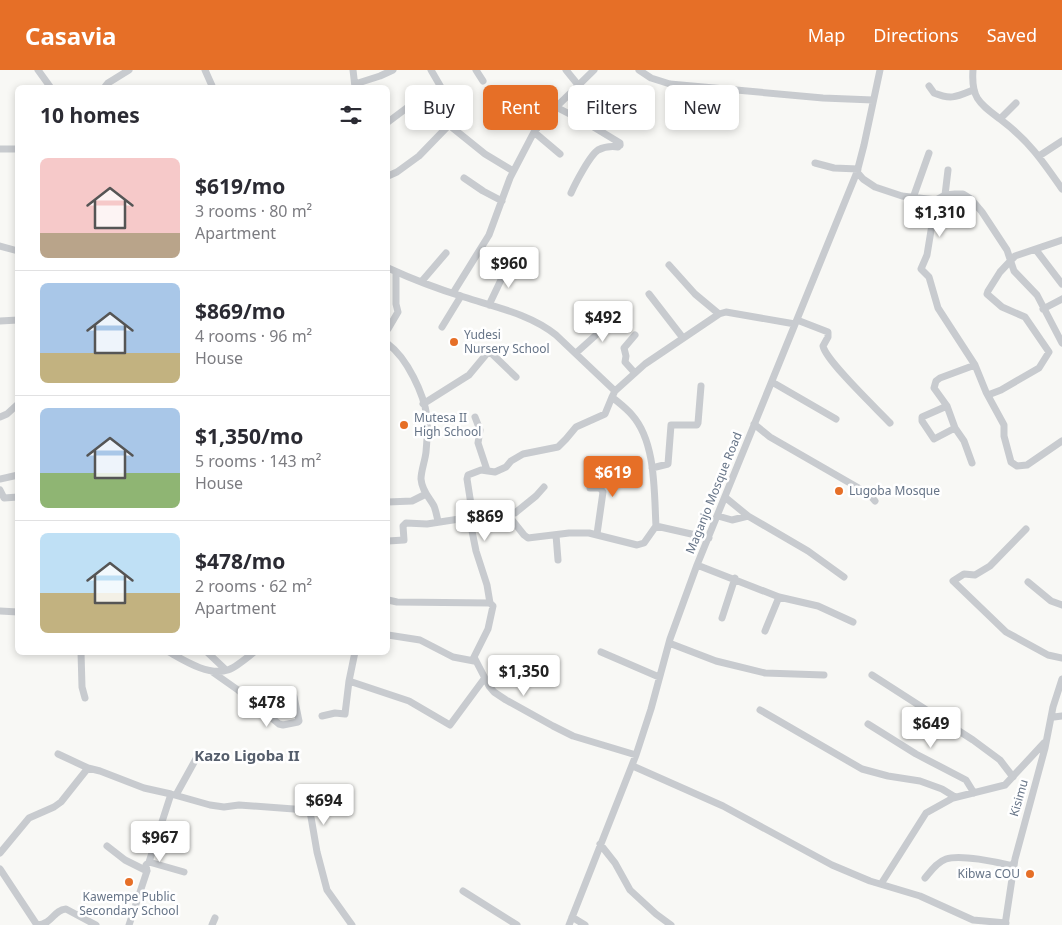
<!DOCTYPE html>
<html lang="en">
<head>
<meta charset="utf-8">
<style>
	:root { --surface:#fff; --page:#f2f2f3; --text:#2b2b33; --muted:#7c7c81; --line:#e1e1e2; --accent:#e66f27 }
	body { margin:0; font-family:"Noto Sans",sans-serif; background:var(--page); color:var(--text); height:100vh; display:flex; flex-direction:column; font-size:19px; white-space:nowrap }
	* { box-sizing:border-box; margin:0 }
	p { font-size:16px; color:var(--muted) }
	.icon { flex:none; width:28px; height:28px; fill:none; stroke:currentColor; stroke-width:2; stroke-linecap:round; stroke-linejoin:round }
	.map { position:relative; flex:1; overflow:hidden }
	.details { position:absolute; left:15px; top:15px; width:375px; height:570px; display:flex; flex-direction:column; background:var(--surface); border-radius:8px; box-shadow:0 2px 8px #0003 }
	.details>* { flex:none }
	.hud { position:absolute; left:405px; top:15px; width:475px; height:45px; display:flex; gap:10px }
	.price { position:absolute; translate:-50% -42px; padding:0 11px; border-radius:5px; background:#fff; color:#222; font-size:16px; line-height:32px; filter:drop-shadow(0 1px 2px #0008) }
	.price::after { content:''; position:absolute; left:50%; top:30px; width:15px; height:11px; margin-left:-8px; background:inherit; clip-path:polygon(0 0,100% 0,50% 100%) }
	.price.current { background:var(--accent); color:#fff }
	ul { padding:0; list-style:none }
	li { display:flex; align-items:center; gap:15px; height:125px; padding:0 25px }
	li+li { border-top:1px solid var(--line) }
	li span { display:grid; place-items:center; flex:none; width:140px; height:100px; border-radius:8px; color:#555 }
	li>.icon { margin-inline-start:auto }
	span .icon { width:60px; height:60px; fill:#fffc; stroke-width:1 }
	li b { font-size:21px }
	h2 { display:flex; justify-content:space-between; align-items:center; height:60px; padding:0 25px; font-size:21px }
	.tag { padding:0 18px; border-radius:8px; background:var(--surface); box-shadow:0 2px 8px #0003; font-size:18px; line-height:45px }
	.tag.current { background:var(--accent); color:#fff }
	header { display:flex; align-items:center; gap:30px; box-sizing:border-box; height:70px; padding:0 25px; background:var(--accent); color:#fff }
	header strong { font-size:24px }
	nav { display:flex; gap:28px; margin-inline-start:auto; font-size:18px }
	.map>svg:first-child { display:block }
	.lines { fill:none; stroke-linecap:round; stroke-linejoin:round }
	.minor { stroke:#c8cbcf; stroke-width:7 }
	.poi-dot { fill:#e66f27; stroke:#fff; stroke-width:2 }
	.labels { text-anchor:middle; stroke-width:5; stroke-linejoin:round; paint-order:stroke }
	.poi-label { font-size:12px; fill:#667487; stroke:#fff; text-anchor:start }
	.street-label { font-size:12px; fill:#667487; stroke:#fff }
	.quarter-label { font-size:15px; font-weight:bold; fill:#555e6c; stroke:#fff }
</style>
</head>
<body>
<header>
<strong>Casavia</strong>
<nav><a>Map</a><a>Directions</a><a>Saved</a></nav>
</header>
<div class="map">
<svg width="1062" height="855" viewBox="0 0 1062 855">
	<rect width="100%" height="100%" fill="#f8f8f5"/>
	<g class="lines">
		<!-- minor -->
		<path class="minor" d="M38,0L51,18
			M205,0L213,18
			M353,0L355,17
			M431,0L449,31
			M476,0L483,11
			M566,0L579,16
			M639,0L651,8L670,14L823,28L873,30
			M973,0C971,28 979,33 1000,49L1016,33
			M355,14L380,6L393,0
			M929,16L934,23C951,30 956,27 973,20
			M104,18L108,13L129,0
			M556,37L587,53L620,73V75
			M1000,49C1028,70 1042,90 1062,119
			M388,52L408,37
			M534,62L560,84
			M0,79H18
			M1039,86L1062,71
			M815,93L834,98L858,99
			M857,102L863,109L875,117L902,126L936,130L945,125L955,124H963L971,129L982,142L1007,180L1014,201L1037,225L1062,273
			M388,106L397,102L419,86L449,55L485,84L513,101
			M464,108L483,121L502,131
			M571,123C575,114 590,85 598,80C604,77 611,76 618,77L620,75
			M945,125L948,100
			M913,128L929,83
			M936,130L927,185L921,199L929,207L938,238L975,295L986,322L1004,355V366L1011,392L1017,396L1027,395L1062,371
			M0,176L18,181
			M1036,180L1062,214
			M669,195L695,224L719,244
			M388,198C412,209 438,219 464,227C495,237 530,244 556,265L615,321L645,294L719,244L726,242L795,254
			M422,211L446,183
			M453,223L489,165L510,108L534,62L550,43L594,0
			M649,224L683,268
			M489,235L509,193
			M1043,239L1062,229
			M797,250L828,262V267L823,276C826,291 876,338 890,353
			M0,251L18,250
			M442,257L461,226
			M388,259L398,242L396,234V202
			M388,274C407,288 424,324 427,347C428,359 427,371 426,382C425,391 421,401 421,409C422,421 429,427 434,436C436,441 437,447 438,451
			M576,283L616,247
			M634,302L625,292L626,286L624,278L635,265
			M772,312L836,349
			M614,323L612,327C619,333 626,338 632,345C656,372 654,421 656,456
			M988,325L1001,320L1039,298L1049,282L1025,247L1002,237L987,224L988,221L1000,202L1015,186L1062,170
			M612,327L605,344L576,357L566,369L558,377L523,384L511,391L506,397L495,402L481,400L468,405L467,409L473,447L472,461L476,481L487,515L490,533L493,536L488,559L474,587L489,616L494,622L506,630L553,656L573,666L636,685
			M423,334L469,305L489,281L516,307
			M947,336L922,347V351L934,369L955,358
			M0,347L7,344L18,334
			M475,347L480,360L478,373L487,400
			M754,354L770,367L869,424L875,431
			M972,393L964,371L955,358L947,336L934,318L936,311L940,308L975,295
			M652,398L668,394L671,355H697L698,353L701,316
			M0,409L18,405
			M590,418H600L603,422L597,464
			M0,420L4,428L18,427
			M726,428L748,446L808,481L844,507
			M388,432L412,431L426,424
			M508,445L515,443L536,426L544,417
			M718,446L732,450L748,446
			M1026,459L990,496L975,505L964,504L953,511L1006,562L1048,585L1062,588
			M556,465L558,490
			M388,471L404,470L403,456L406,453L427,454L498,443L508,445L524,465L528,468L569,463H589L637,475L644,473L656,456L709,468
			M697,495L779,527L818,536L853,552
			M1028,512L1051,531L1062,535
			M388,530L397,532L490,533
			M0,541L18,542
			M722,548L735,508
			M765,561L779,527
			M388,565L420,570L453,587L474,591
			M669,573L716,591L765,603L824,605
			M81,582L82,617L85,628
			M169,582C185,591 208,606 228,600C234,598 248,587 254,582
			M207,582L226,600
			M601,582L659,607
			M211,601L238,620L279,654L283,655L298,652L299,651L294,627
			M872,605L973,670L1000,690L1013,707
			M349,611L409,631L450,655L484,609
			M760,640L862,699L888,706L920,711L942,719L955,727
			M1052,645L1054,647L1062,646
			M322,646L335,643L345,644L349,611L355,582
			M868,654L916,684L966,710L974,723
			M58,684L88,698
			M635,697L723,736L832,795L870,811L920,826L973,850L1006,853
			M176,725L197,687
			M600,774L615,793L630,820L656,844L671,855
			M107,776L125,790L147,801
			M0,783L29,748L54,737L61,732L88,698L100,701L144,718L171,724L210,735L224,737L239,735L307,740L310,743L311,747L317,782L327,820L352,855
			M149,792L184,802
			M0,799L37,855
			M925,808C931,801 937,792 946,789C960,784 997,792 1013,796L1014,792
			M881,814L926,743L953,728L1005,715L1044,673
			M463,821L517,855
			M572,847L585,855
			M37,855C53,854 53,840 66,839L96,855
			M129,855L147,801L146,795L149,792L171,724
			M212,855L215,848
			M569,855L636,685L651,639L670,569L697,495L857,102L864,75L880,0
			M1005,855L1015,789L1045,678L1053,637L1062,609"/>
	</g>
	<!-- markers -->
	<g class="poi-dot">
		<circle cx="454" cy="272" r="5"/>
		<circle cx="404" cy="355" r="5"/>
		<circle cx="839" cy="421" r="5"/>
		<circle cx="1030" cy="804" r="5"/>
		<circle cx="129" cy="812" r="5"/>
	</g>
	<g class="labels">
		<!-- poi labels -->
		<g class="poi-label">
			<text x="464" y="269">Yudesi<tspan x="464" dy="14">Nursery School</tspan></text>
			<text x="414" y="352">Mutesa II<tspan x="414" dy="14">High School</tspan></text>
			<text x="849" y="425">Lugoba Mosque</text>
			<text x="1020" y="808" text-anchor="end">Kibwa COU</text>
			<text x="129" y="831" text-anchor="middle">Kawempe Public<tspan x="129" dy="14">Secondary School</tspan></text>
		</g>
		<!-- street labels -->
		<g class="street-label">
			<text transform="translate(714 423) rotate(-68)" y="4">Maganjo Mosque Road</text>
			<text transform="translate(1019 728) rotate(-74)" y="4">Kisimu</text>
		</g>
		<!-- quarter labels -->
		<g class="quarter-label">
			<text x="247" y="691">Kazo Ligoba II</text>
		</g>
	</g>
</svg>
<b class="price" style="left:940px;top:168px">$1,310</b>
<b class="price" style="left:509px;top:219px">$960</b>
<b class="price" style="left:603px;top:273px">$492</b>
<b class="price current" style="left:613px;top:428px">$619</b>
<b class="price" style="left:485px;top:472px">$869</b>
<b class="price" style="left:524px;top:627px">$1,350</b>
<b class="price" style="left:267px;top:658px">$478</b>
<b class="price" style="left:931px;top:679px">$649</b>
<b class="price" style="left:324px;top:756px">$694</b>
<b class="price" style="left:160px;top:793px">$967</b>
<div class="hud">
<a class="tag">Buy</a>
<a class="tag current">Rent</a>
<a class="tag">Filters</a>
<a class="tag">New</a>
</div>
<section class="details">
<h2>10 homes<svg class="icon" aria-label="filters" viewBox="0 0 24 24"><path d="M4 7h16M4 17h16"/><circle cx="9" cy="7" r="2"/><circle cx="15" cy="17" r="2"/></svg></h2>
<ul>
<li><span style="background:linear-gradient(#f6c9c9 75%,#b9a48a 0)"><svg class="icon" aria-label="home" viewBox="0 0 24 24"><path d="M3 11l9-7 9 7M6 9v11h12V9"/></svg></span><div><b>$619/mo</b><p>3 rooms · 80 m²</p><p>Apartment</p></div></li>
<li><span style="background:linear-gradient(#a9c7e8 70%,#c2b280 0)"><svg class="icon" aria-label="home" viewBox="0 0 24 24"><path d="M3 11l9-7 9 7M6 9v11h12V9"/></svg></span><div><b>$869/mo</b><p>4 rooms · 96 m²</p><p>House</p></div></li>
<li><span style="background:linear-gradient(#a9c7e8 65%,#8fb573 0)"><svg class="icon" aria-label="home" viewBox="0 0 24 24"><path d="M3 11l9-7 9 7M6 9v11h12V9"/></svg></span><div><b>$1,350/mo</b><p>5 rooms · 143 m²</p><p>House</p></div></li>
<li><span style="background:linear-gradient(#bfe0f5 60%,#c2b280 0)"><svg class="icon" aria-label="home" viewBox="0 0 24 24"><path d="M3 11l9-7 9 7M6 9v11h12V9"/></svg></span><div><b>$478/mo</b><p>2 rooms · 62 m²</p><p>Apartment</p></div></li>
</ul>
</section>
</div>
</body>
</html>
